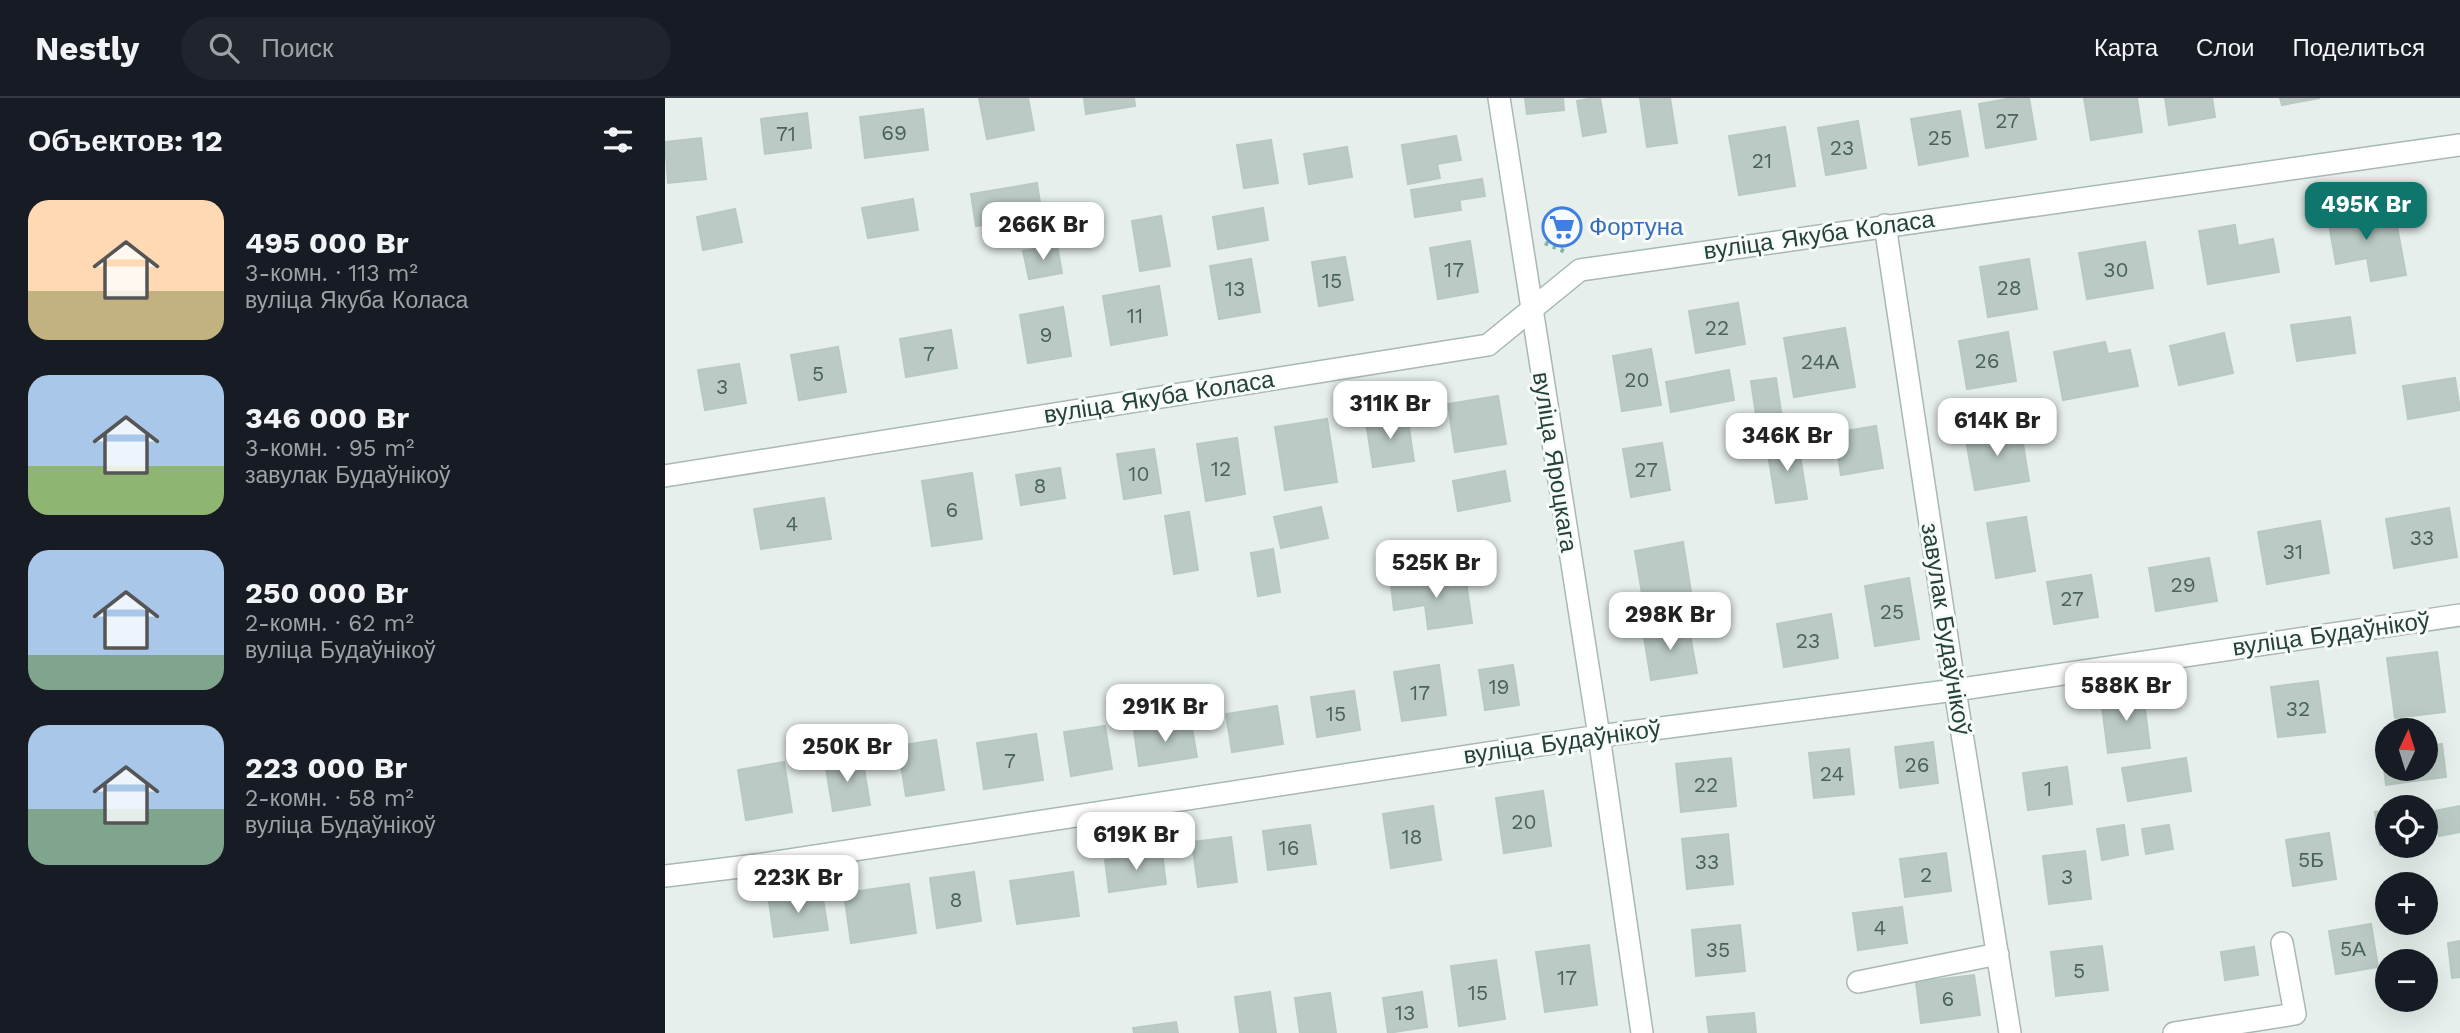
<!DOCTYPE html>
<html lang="ru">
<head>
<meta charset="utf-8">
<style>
	:root { --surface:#171b24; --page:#20242c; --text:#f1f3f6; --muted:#9ea1a6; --line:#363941; --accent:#0f766e }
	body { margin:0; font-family:"Work Sans",sans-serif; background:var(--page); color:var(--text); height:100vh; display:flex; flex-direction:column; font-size:26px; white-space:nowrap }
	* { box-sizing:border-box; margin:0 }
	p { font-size:23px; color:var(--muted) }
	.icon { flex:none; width:38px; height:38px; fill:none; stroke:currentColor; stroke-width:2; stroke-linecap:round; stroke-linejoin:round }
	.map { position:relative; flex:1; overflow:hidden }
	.drawer { display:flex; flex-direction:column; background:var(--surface); width:665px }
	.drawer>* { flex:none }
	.needle { width:46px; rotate:4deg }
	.fabs { position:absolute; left:1710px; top:620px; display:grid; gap:14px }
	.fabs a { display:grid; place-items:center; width:63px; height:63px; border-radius:50%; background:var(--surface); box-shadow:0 7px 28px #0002; font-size:35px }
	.price { position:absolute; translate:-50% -60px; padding:0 16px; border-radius:14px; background:#fff; color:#222; font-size:23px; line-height:46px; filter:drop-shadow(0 2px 4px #0008) }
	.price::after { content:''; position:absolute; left:50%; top:42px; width:21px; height:16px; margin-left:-10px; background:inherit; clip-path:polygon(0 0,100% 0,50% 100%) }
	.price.active { background:var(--accent); color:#fff }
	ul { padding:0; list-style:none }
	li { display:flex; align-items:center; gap:21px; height:175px; padding:0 28px }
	li span { display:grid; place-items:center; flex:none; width:196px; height:140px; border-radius:21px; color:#555 }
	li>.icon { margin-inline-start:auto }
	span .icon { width:84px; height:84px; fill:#fffc; stroke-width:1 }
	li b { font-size:30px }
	h2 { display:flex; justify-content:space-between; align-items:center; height:84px; padding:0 28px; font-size:30px }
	header { display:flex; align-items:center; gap:42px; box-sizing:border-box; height:98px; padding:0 35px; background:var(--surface); border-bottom:2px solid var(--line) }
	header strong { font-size:33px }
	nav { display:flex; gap:38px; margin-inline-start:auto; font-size:24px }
	.search { width:490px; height:63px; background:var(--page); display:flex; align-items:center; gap:18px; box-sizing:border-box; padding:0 24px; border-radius:38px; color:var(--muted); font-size:26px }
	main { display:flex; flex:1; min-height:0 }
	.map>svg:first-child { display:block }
	.building { fill:#bbcac4; stroke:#b8c9c2; stroke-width:2 }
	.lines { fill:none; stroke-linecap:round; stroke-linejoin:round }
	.minor-casing { stroke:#a8b8b2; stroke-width:24 }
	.path { stroke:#86b3a5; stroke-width:4.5; stroke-dasharray:3.5 5; stroke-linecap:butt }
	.minor { stroke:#fff; stroke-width:21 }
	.labels { text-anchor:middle; stroke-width:6; stroke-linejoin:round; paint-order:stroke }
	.number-label { font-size:21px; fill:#4a645c }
	.shop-label { font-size:24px; fill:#366cbe; stroke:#f7fbf9; text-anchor:start }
	.street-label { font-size:24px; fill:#24423a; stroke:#f7fbf9 }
</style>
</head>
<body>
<header>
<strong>Nestly</strong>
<div class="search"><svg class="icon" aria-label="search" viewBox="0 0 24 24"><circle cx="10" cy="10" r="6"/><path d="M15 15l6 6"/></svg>Поиск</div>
<nav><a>Карта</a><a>Слои</a><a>Поделиться</a></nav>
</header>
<main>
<section class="drawer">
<h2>Объектов: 12<svg class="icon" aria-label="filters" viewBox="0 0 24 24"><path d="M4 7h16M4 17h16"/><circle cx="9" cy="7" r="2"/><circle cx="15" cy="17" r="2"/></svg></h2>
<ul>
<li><span style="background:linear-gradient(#ffd9b3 65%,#c2b280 0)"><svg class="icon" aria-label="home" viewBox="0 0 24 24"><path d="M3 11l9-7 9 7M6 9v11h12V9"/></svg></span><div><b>495 000 Br</b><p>3-комн. · 113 m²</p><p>вуліца Якуба Коласа</p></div></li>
<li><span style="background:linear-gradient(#a9c7e8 65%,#8fb573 0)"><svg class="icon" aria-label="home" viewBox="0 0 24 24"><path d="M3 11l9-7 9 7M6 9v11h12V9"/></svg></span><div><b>346 000 Br</b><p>3-комн. · 95 m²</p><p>завулак Будаўнікоў</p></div></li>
<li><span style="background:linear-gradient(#a9c7e8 75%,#7fa58c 0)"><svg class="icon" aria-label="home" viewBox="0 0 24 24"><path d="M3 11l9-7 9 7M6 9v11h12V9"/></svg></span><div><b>250 000 Br</b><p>2-комн. · 62 m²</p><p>вуліца Будаўнікоў</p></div></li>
<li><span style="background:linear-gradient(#a9c7e8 60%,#7fa58c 0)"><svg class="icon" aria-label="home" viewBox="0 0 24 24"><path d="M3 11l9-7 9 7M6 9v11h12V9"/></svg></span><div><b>223 000 Br</b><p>2-комн. · 58 m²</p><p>вуліца Будаўнікоў</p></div></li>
</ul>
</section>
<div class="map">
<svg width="1795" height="935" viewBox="0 0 1795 935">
	<rect width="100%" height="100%" fill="#e6efeb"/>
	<!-- building -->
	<path class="building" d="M314,0H363L369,32L322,41Z
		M419,0H469L470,8L421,16Z
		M860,0H898L899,12L862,16Z
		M928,0H935L941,34L918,38L912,3Z
		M975,0H1005L1012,45L982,49Z
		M1347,0H1364L1371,41L1321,50L1314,6Z
		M1419,0H1472L1477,34L1426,42Z
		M1500,0H1547L1550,19L1504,27Z
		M1615,0H1655L1617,7Z
		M258,11L263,52L200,60L195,19Z
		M1295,13L1303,58L1254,67L1246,21Z
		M142,15L146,50L100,56L96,21Z
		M1193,23L1201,70L1161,77L1153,30Z
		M1120,29L1130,88L1074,97L1064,38Z
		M791,38L796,62L772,66L775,80L743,86L737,47Z
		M36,40L41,81L3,85L0,44Z
		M606,42L613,85L579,90L572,47Z
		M682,49L687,79L644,86L639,56Z
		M817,81L820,98L794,102L792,85Z
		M372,85L377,118L311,128L306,96Z
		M792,85L796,112L750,119L746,92Z
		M248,101L253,132L203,140L197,110Z
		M1693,103L1697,129L1731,123L1741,177L1706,183L1702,160L1671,166L1661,109Z
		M598,110L603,142L553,151L548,119Z
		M70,111L77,144L38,152L32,119Z
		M909,116L911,139L886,142L884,118Z
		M496,118L505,168L475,173L467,123Z
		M1570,127L1573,148L1608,141L1614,174L1543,186L1534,133Z
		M805,143L813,194L773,201L765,150Z
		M1480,144L1488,190L1422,201L1414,155Z
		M392,147L397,175L364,181L358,153Z
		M680,159L688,202L654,208L647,164Z
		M586,161L595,214L554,221L545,168Z
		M1364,161L1372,211L1323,219L1315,169Z
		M494,188L502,237L446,247L438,198Z
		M1073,205L1080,246L1031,255L1024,213Z
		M398,209L406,258L363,265L355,217Z
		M1685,219L1690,255L1632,263L1626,227Z
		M1180,230L1190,289L1129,299L1119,240Z
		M286,232L292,270L241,279L235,241Z
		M1343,234L1351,283L1302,291L1294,243Z
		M1559,235L1568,275L1514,287L1505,248Z
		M1440,244L1443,256L1465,252L1473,288L1398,302L1389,254Z
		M173,249L181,294L134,302L126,257Z
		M986,251L996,307L957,313L948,258Z
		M74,266L81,305L40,312L33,272Z
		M1064,272L1069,302L1006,314L1001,284Z
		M1111,280L1116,314L1091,317L1086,283Z
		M1790,280L1795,312L1743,321L1738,288Z
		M833,298L841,346L790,354L783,306Z
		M742,317L749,363L708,369L701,324Z
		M662,321L672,384L620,392L610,329Z
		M1355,327L1364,383L1310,392L1300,337Z
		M1211,328L1218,370L1176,377L1169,335Z
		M572,340L580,396L541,403L532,346Z
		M997,345L1005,392L966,399L958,351Z
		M1133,345L1142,401L1111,405L1102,350Z
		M489,351L496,395L459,401L452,356Z
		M395,370L400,400L356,407L351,377Z
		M840,373L845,403L793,413L788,383Z
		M307,375L317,441L267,448L257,383Z
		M159,400L166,441L96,451L89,411Z
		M656,409L663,440L616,450L609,419Z
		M1784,410L1792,459L1729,470L1721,421Z
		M524,414L533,472L509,476L500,418Z
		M1361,419L1370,473L1331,480L1322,425Z
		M1655,423L1664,475L1602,486L1593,434Z
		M1018,444L1027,500L979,508L970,453Z
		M608,451L615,494L593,498L586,455Z
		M1544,460L1552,503L1491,513L1484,470Z
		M800,476L807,525L763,531L760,507L729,512L726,487Z
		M1426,477L1433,519L1389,526L1382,484Z
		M1244,480L1254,541L1210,548L1200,488Z
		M1166,516L1173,560L1119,569L1112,526Z
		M1023,526L1032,575L986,582L978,533Z
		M1772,554L1780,614L1730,620L1722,560Z
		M774,567L781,617L737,623L729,574Z
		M848,567L854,607L820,612L814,572Z
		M1653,583L1660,634L1613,639L1606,589Z
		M689,593L695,632L652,639L646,599Z
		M1478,596L1485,650L1443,655L1436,601Z
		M612,608L618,646L567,654L561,616Z
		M526,624L532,659L474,668L469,633Z
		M440,628L447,671L406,678L399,634Z
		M371,636L378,682L319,691L312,645Z
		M271,642L279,692L241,698L233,648Z
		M1268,644L1273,685L1235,690L1230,649Z
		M1777,646L1781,679L1721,687L1717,655L1722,654V670H1760V649Z
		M1184,651L1189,696L1149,700L1144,655Z
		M197,658L205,707L168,713L160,664Z
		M1066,660L1071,708L1016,714L1011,666Z
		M1521,660L1526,693L1463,703L1457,670Z
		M119,664L127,714L81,722L73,672Z
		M1402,669L1407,706L1363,712L1358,675Z
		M878,693L886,748L839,755L831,700Z
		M768,708L776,762L726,770L718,716Z
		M1795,708V734L1774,738L1769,713Z
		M1722,713V746L1715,747L1710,714Z
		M645,727L651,766L603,772L598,733Z
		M1459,727L1463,757L1437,762L1432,731Z
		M1504,727L1508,751L1481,756L1477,731Z
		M1664,735L1671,781L1628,788L1621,742Z
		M1063,736L1068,786L1022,791L1017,741Z
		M566,739L572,784L533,789L527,744Z
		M1420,753L1426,801L1384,806L1378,758Z
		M497,754L501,786L444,794L440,762Z
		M1281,755L1286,793L1240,799L1235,761Z
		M309,774L316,823L272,830L265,780Z
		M408,774L414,818L352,826L345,783Z
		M244,786L251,835L186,845L179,795Z
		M157,795L163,832L109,839L104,803Z
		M1237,809L1242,845L1193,852L1188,815Z
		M1706,826L1713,869L1671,876L1664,833Z
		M1075,827L1080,873L1031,878L1027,832Z
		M1795,843V879L1787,880L1783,845Z
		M924,847L932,907L880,914L871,854Z
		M1437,848L1443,892L1391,898L1386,854Z
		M1589,849L1593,877L1560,882L1556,854Z
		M831,862L840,921L794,928L786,868Z
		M1309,877L1315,917L1256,925L1251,884Z
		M605,894L611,935H575L570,899Z
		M757,894L762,929L723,935L718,900Z
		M665,895L671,935H635L630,900Z
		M1089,915L1091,935H1044L1042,919Z
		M511,924L513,935H469L468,930Z"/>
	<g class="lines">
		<!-- minor casing -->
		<g class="minor-casing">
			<path id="minor" d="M834,0L934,638L977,935
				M1220,127L1290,592L1345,935
				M0,378L823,247L915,172L1795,47
				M0,778L91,767L934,638L1290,592L1795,517
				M1193,884L1333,856
				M1509,935L1630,916L1617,845"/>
		</g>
		<!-- path -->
		<path class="path" d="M880,145L901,154"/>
		<!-- minor -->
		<use href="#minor" class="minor"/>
	</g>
	<!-- icons -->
	<defs>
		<g id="supermarket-ring" transform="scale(2.0125)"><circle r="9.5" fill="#f7fbf9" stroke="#3f7fe0" stroke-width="1.5"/><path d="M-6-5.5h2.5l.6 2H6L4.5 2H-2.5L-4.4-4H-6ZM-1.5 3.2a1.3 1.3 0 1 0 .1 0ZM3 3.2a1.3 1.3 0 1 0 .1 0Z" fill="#3f7fe0"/></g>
	</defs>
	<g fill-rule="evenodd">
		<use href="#supermarket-ring" x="897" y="129"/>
	</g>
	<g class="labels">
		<!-- number labels -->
		<g class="number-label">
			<text x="1342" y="30">27</text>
			<text x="229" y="42">69</text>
			<text x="121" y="43">71</text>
			<text x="1275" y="47">25</text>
			<text x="1177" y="57">23</text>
			<text x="1097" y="70">21</text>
			<text x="789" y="179">17</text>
			<text x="1451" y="179">30</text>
			<text x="667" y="190">15</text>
			<text x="1344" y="197">28</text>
			<text x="570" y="198">13</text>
			<text x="470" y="225">11</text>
			<text x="1052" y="237">22</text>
			<text x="381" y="244">9</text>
			<text x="264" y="263">7</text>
			<text x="1322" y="270">26</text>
			<text x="1155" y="271">24А</text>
			<text x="153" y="283">5</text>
			<text x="972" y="289">20</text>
			<text x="57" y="296">3</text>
			<text x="556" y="378">12</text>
			<text x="981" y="379">27</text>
			<text x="474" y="383">10</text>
			<text x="375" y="395">8</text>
			<text x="287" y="419">6</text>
			<text x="127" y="433">4</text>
			<text x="1757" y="447">33</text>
			<text x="1628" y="461">31</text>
			<text x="1518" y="494">29</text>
			<text x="1407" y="508">27</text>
			<text x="1227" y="521">25</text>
			<text x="1143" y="550">23</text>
			<text x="834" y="596">19</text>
			<text x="755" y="602">17</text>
			<text x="1633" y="618">32</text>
			<text x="671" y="623">15</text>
			<text x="345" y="670">7</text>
			<text x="1252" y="674">26</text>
			<text x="1167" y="683">24</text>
			<text x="1041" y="694">22</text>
			<text x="1383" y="698">1</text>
			<text x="859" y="731">20</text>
			<text x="747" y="746">18</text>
			<text x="624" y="757">16</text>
			<text x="1646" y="769">5Б</text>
			<text x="1042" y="771">33</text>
			<text x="1261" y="784">2</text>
			<text x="1402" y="786">3</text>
			<text x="291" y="809">8</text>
			<text x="1215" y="837">4</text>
			<text x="1688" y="858">5А</text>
			<text x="1053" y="859">35</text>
			<text x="1414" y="880">5</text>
			<text x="902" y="887">17</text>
			<text x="813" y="902">15</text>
			<text x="1283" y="908">6</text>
			<text x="740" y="922">13</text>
		</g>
		<!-- shop labels -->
		<g class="shop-label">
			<text x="924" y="137">Фортуна</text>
		</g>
		<!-- street labels -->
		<g class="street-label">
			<text transform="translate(1154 137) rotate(-8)" y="8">вуліца Якуба Коласа</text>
			<text transform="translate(494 299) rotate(-9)" y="8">вуліца Якуба Коласа</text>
			<text transform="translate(890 364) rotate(81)" y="8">вуліца Яроцкага</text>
			<text transform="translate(1281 531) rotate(81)" y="8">завулак Будаўнікоў</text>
			<text transform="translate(1666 536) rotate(-8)" y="8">вуліца Будаўнікоў</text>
			<text transform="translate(897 644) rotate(-8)" y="8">вуліца Будаўнікоў</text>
		</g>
	</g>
</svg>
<div class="fabs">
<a><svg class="needle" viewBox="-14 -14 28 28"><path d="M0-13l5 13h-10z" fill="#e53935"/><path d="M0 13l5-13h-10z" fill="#9ea1a6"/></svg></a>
<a><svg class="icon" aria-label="locate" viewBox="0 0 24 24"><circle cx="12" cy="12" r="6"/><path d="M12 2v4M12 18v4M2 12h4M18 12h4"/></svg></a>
<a>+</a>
<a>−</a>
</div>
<b class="price active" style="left:1701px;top:144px">495K Br</b>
<b class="price" style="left:378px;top:164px">266K Br</b>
<b class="price" style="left:725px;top:343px">311K Br</b>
<b class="price" style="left:1332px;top:360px">614K Br</b>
<b class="price" style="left:1122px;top:375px">346K Br</b>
<b class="price" style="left:771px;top:502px">525K Br</b>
<b class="price" style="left:1005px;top:554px">298K Br</b>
<b class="price" style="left:1461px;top:625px">588K Br</b>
<b class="price" style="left:500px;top:646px">291K Br</b>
<b class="price" style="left:182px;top:686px">250K Br</b>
<b class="price" style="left:471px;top:774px">619K Br</b>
<b class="price" style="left:133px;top:817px">223K Br</b>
</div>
</main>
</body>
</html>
